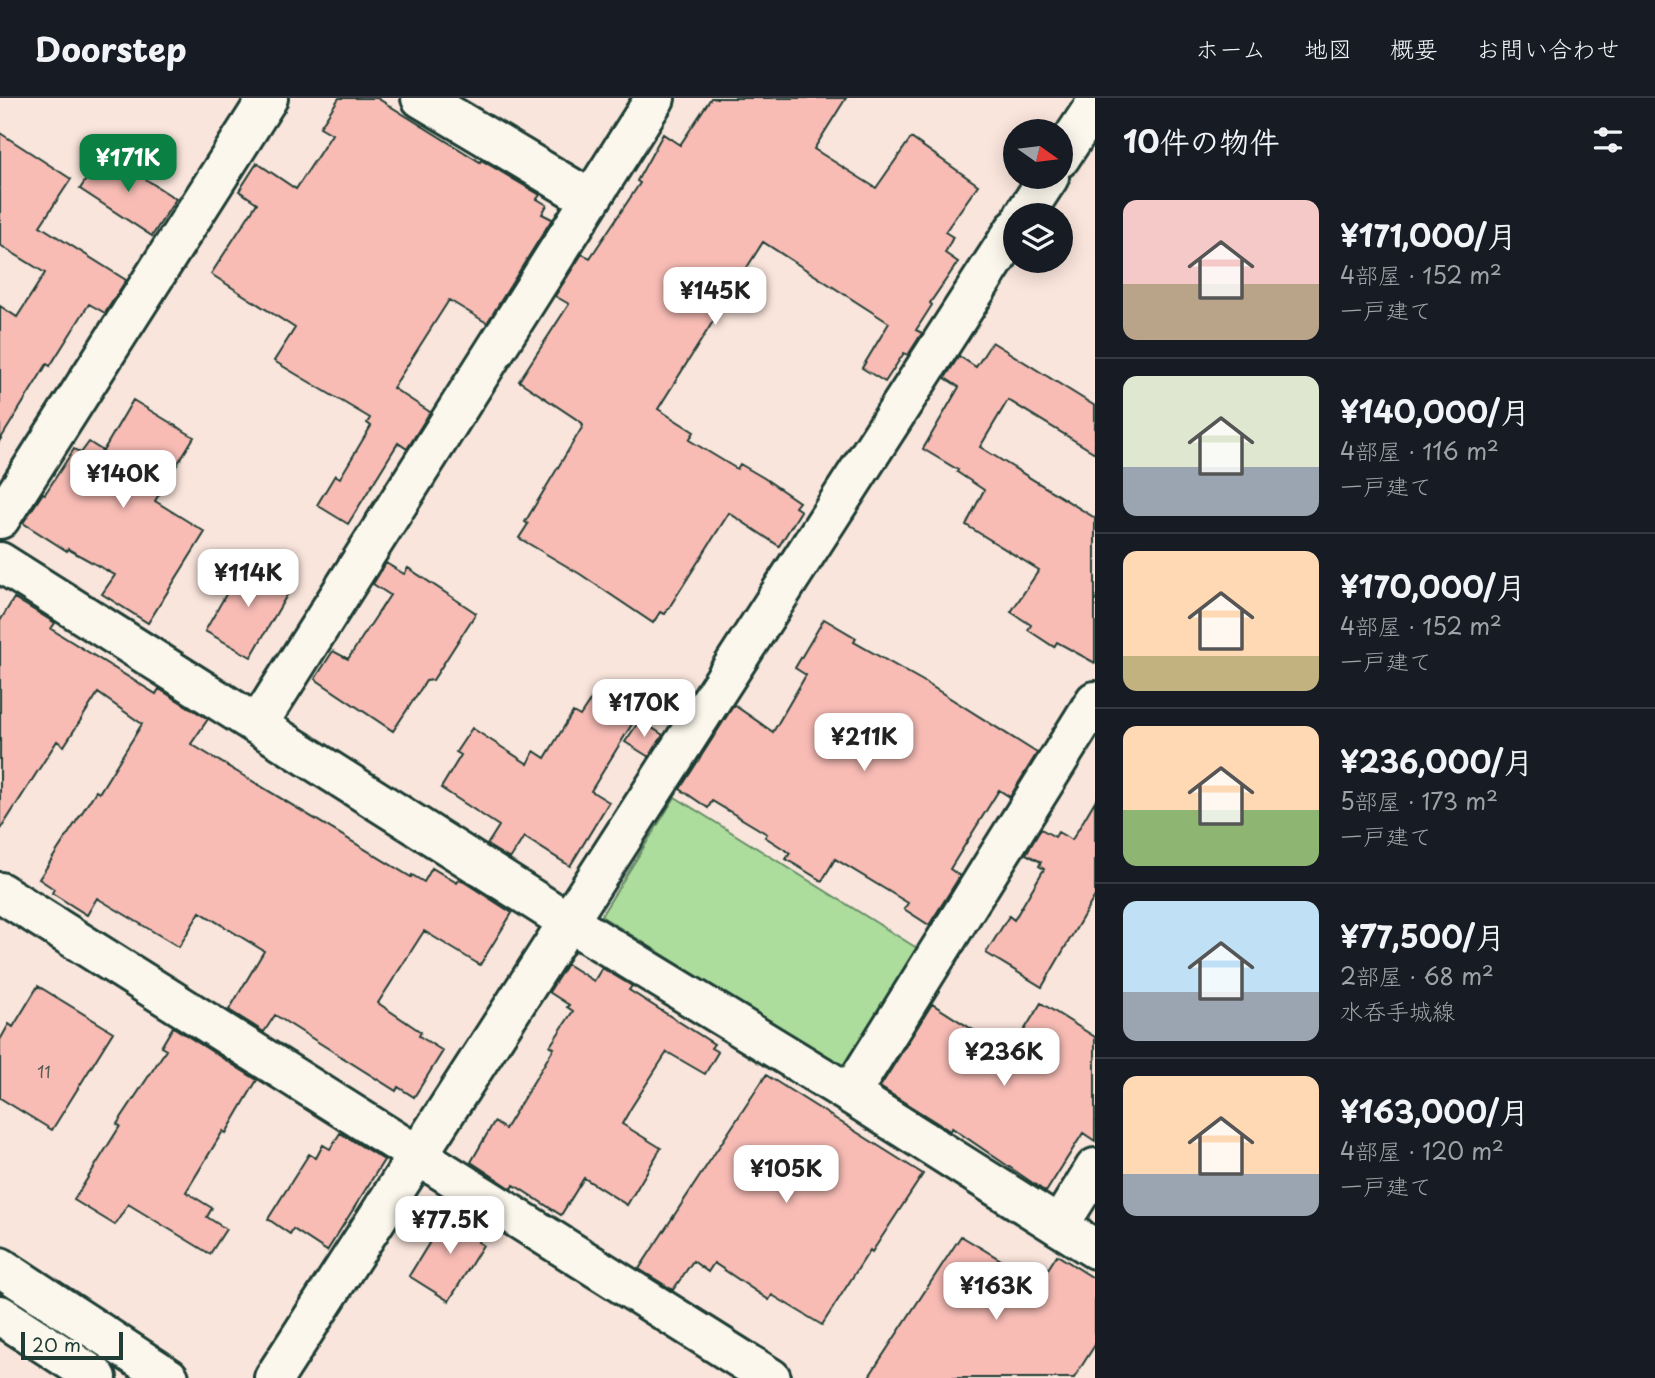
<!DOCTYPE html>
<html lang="ja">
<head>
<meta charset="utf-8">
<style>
	:root { --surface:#171b24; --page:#20242c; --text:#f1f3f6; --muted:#9ea1a6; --line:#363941; --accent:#0b8043 }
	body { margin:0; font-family:"Playpen Sans","Klee One",sans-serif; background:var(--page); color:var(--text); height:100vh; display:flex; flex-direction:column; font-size:26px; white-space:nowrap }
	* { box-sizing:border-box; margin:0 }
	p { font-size:23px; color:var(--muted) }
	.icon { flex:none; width:38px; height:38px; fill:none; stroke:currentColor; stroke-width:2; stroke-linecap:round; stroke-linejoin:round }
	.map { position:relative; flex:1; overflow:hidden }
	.panel { display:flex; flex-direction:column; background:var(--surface); width:560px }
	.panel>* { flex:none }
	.needle { width:46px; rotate:104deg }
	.buttons { position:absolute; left:1003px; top:21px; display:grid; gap:14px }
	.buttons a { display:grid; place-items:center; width:70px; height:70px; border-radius:50%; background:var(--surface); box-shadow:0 4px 18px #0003; font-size:35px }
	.scale { position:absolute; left:21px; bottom:18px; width:102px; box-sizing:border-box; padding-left:7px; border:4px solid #1f3d34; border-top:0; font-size:19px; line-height:24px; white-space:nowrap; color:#1f3d34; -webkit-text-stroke:5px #fbf7ec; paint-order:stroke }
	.price { position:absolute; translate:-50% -60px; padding:0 16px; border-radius:14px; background:#fff; color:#222; font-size:23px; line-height:46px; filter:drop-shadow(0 2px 4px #0008) }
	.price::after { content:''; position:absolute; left:50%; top:42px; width:21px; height:16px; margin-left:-10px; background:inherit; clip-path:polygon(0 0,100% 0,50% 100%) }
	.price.on { background:var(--accent); color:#fff }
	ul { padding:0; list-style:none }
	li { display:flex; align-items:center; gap:21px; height:175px; padding:0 28px }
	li+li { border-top:2px solid var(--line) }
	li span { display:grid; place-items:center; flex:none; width:196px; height:140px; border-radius:14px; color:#555 }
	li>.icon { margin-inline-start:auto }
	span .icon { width:84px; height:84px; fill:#fffc; stroke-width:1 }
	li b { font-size:30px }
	h2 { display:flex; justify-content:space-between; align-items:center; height:84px; padding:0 28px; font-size:30px }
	header { display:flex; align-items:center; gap:42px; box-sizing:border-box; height:98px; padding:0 35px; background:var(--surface); border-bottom:2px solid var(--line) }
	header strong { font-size:33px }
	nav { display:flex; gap:38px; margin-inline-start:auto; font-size:24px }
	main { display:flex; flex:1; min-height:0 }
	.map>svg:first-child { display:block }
	.green { fill:#addd9d; stroke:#668d68; stroke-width:2 }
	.building { fill:#f8bcb5; stroke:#1f3d34; stroke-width:2 }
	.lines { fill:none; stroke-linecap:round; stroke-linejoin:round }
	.street-casing { stroke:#1f3d34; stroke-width:44 }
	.secondary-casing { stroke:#1f3d34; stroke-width:44 }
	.street { stroke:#fbf7ec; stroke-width:38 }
	.secondary { stroke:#fbf7ec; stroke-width:38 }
	.labels { text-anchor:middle; stroke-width:6; stroke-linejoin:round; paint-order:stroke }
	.number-label { font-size:16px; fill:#555d54 }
</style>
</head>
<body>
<header>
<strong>Doorstep</strong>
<nav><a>ホーム</a><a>地図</a><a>概要</a><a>お問い合わせ</a></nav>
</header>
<main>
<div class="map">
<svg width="1095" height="1280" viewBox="0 0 1095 1280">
	<rect width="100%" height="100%" fill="#fae5dc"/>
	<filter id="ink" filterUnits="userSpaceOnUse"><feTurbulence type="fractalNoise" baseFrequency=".0143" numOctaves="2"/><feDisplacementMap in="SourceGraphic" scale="14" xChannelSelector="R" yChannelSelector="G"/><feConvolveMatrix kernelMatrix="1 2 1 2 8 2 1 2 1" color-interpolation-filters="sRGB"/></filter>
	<g filter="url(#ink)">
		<!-- green -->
		<path class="green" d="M675,699L920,852L846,971L601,818Z"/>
		<!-- building -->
		<path class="building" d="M339,0H377L480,64L481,62L540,97L537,101L547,107L542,116L552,121L487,225L449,202L393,290L430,314L407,351L398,345L348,426L317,407L335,377L340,380L371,328L367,325L370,320L274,263L295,230L211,176L257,105L239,93L257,65L296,91L332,36L320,29Z
			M711,0H846L814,51L876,90L911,40L978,87L945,134L953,139L945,155L958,164L930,205L932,207L916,232L922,235L908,257L904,255L885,284L862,270L889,225L763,144L658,311L694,334L689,342L737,371L740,366L764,380L799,404L795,409L801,413L779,448L729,415L665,516L660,514L653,525L580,476L519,440L528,426L525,424L583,328L582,325L519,283L569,206L555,198L582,156L590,160L640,85L637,83L663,36L680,47Z
			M0,35L71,81L40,128L126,182L105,215L89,206L50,268L47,266L0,342V208L17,219L45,175L0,147Z
			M104,54L176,101L152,138L80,91Z
			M992,244L1095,308V355L1008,302L980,349L1095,420V565L1057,544L1054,549L1028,532L1031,527L1011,514L1039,472L966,427L984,392L957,374L958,372L923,351L959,289L945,280L959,258L976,269Z
			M133,302L194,339L155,403L205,434L148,525L102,496L115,477L68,451L67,453L23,425L43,395L45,396L74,351L81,355L89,344L103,353Z
			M245,463L291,490L251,559L205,533Z
			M386,465L404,476L408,470L476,515L433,582L426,583L393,633L315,581L333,553L348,561L390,497L373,486Z
			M14,500L55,525L51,531L156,596L159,591L208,621L191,646L411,779L412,777L424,784L432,770L457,785L459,782L464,784L512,815L480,867L424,833L378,905L421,934L419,938L443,953L414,999L398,989L396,993L275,917L264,934L229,912L264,853L200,814L179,849L97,800L87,817L52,795L54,791L39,781L96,693L99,695L142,626L98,595L64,648L57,643L0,732V523Z
			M824,521L856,540L854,544L923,583L1037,655L1010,699L999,692L950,771L960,778L929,827L904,811L908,805L835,761L822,783L786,761L790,755L765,739L767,736L712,703L708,710L680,691L734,607L773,634L806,577L795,570Z
			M592,600L632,626L591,693L609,704L570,768L524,739L510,761L487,747L499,728L441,690L461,657L456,654L472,630L528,666L534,653L545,660L573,614L580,618Z
			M640,622L663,637L649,659L625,644Z
			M1095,703V798L1042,889L986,855L1009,818L1014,822L1044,771L1039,768L1041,764L1026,756L1041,731L1055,739L1058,734L1072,742Z
			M567,866L594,883L602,870L632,888L629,892L714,946L711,950L718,954L705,976L667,954L631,1010L622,1026L661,1050L627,1107L584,1080L561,1117L514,1087L512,1091L471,1064L494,1024L505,1031L554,950L550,948L573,913L567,909L569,907L549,894Z
			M38,888L113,934L52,1032L0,1000V942L9,926L13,929Z
			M1041,905L1095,939V1043L1083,1035L1046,1094L952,1030L950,1033L880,989L932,906L1010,955Z
			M173,929L257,982L226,1035L223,1033L186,1094L212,1110L207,1119L226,1131L210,1156L128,1106L115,1127L74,1102L120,1028L117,1026L166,952L161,949Z
			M766,977L923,1076L872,1154L870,1152L822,1227L772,1197L769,1202L714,1165L708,1174L693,1163L673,1192L639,1171Z
			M340,1035L384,1062L327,1153L293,1131L290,1136L268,1121L309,1056L316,1060L323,1047L330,1051Z
			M462,1111L488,1128L478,1144L483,1147L449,1203L409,1178L436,1134L444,1139Z
			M961,1138L1031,1180L1040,1166L1048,1171L1057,1157L1095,1181V1247L1074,1280H868Z"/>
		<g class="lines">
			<!-- street casing -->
			<g class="street-casing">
				<path id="street" d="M421,0L590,101
					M1060,60L1095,7
					M1024,117L1049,79
					M0,421L268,0
					M258,626L655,0
					M0,794L771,1280
					M850,996L1095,603
					M1059,1128L1095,1070
					M274,1280L1015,131"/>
			</g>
			<!-- secondary casing -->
			<g class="secondary-casing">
				<path id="secondary" d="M0,464L567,823L850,996L1095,1151
					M0,1169L169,1280
					M0,1217L97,1280"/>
			</g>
			<!-- street -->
			<use href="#street" class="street"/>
			<!-- secondary -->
			<use href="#secondary" class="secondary"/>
		</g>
	</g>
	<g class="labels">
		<!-- number labels -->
		<g class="number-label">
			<text x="44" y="980">11</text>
		</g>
	</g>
</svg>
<div class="buttons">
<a><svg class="needle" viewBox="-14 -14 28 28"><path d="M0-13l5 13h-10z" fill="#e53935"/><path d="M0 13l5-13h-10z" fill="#9ea1a6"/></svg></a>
<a><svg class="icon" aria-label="layers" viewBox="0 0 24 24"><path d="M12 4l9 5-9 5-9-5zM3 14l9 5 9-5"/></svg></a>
</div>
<div class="scale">20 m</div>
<b class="price on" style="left:128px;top:96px">¥171K</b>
<b class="price" style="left:715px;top:229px">¥145K</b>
<b class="price" style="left:123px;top:412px">¥140K</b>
<b class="price" style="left:248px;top:511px">¥114K</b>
<b class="price" style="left:644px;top:641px">¥170K</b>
<b class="price" style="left:864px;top:675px">¥211K</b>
<b class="price" style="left:1004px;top:990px">¥236K</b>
<b class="price" style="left:786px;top:1107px">¥105K</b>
<b class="price" style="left:450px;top:1158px">¥77.5K</b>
<b class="price" style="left:996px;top:1224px">¥163K</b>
</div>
<section class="panel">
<h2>10件の物件<svg class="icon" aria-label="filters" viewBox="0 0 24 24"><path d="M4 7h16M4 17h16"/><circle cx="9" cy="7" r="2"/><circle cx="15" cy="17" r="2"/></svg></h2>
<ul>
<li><span style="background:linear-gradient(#f6c9c9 60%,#b9a48a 0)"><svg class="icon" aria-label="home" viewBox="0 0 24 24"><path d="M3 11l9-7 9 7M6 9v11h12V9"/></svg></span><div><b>¥171,000/月</b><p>4部屋 · 152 m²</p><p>一戸建て</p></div></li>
<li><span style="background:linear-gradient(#dfe7d0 65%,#9aa5b1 0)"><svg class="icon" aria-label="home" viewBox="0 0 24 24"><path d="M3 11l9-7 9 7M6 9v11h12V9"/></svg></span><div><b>¥140,000/月</b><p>4部屋 · 116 m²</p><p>一戸建て</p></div></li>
<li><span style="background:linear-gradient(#ffd9b3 75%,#c2b280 0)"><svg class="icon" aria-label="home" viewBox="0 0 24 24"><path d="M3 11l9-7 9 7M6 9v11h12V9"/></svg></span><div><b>¥170,000/月</b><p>4部屋 · 152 m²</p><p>一戸建て</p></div></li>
<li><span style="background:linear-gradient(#ffd9b3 60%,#8fb573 0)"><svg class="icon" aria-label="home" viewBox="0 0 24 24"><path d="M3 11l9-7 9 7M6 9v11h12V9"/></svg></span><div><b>¥236,000/月</b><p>5部屋 · 173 m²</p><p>一戸建て</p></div></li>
<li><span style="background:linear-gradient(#bfe0f5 65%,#9aa5b1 0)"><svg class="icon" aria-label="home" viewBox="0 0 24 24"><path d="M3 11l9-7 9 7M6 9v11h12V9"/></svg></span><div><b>¥77,500/月</b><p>2部屋 · 68 m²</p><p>水呑手城線</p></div></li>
<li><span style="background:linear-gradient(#ffd9b3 70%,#9aa5b1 0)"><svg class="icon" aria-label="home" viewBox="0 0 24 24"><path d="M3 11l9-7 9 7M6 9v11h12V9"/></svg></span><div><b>¥163,000/月</b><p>4部屋 · 120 m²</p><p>一戸建て</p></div></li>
</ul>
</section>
</main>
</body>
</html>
